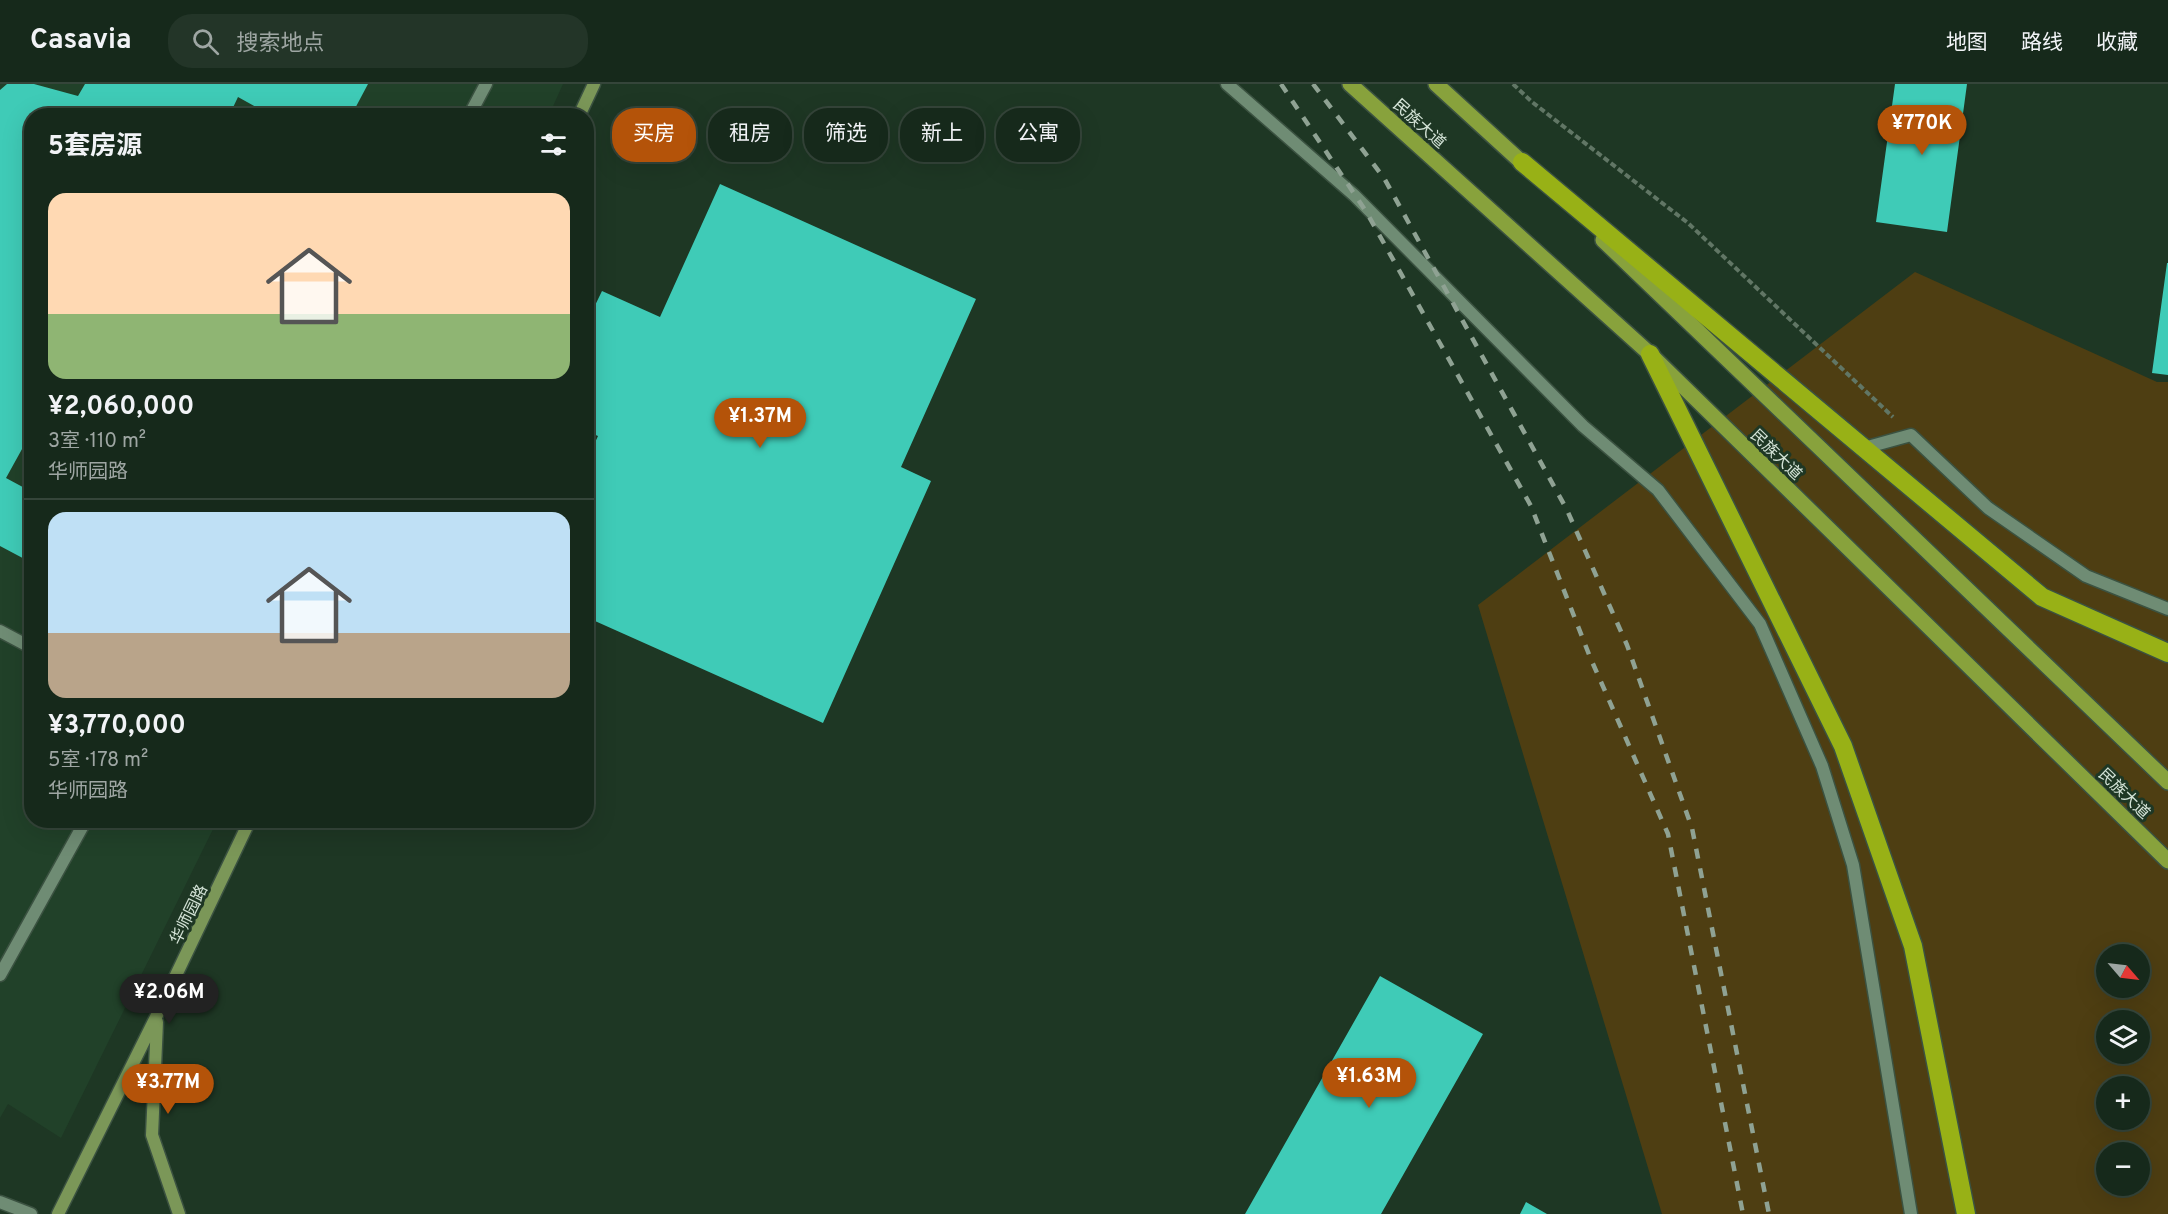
<!DOCTYPE html>
<html lang="zh">
<head>
<meta charset="utf-8">
<style>
	:root { --surface:#16291b; --page:#233528; --text:#f1f3f6; --muted:#9ea6a3; --line:#35453a; --accent:#b45309 }
	body { margin:0; font-family:Overpass,"Noto Sans SC",sans-serif; background:var(--page); color:var(--text); height:100vh; display:flex; flex-direction:column; font-size:22px; white-space:nowrap }
	* { box-sizing:border-box; margin:0 }
	p { font-size:20px; color:var(--muted) }
	.icon { flex:none; width:33px; height:33px; fill:none; stroke:currentColor; stroke-width:2; stroke-linecap:round; stroke-linejoin:round }
	.map { position:relative; flex:1; overflow:hidden }
	.details { position:absolute; left:24px; top:24px; width:570px; height:720px; display:flex; flex-direction:column; background:var(--surface); border-radius:24px; box-shadow:0 6px 24px #0002,0 0 0 2px var(--line) }
	.details>* { flex:none }
	.top-card { position:absolute; left:612px; top:24px; width:570px; height:54px; display:flex; gap:12px }
	.needle { width:39px; rotate:118deg }
	.buttons { position:absolute; left:2096px; top:860px; display:grid; gap:12px }
	.buttons a { display:grid; place-items:center; width:54px; height:54px; border-radius:50%; background:var(--surface); box-shadow:0 6px 24px #0002,0 0 0 2px var(--line); font-size:30px }
	.price { position:absolute; translate:-50% -51px; padding:0 14px; border-radius:21px; background:var(--accent); color:#fff; font-size:20px; line-height:39px; filter:drop-shadow(0 2px 3px #0008) }
	.price::after { content:''; position:absolute; left:50%; top:36px; width:18px; height:14px; margin-left:-9px; background:inherit; clip-path:polygon(0 0,100% 0,50% 100%) }
	.price.on { background:#222; color:#fff }
	ul { padding:0; list-style:none }
	li { display:grid; align-content:center; gap:12px; height:318px; padding:0 24px }
	li+li { border-top:2px solid var(--line) }
	li span { display:grid; place-items:center; height:186px; border-radius:18px; color:#555 }
	li>.icon { margin-inline-start:auto }
	span .icon { width:108px; height:108px; fill:#fffc; stroke-width:1 }
	li b { font-size:26px }
	h2 { display:flex; justify-content:space-between; align-items:center; height:72px; padding:0 24px; font-size:26px }
	.pill { padding:0 21px; border-radius:24px; background:var(--surface); box-shadow:0 6px 24px #0002,0 0 0 2px var(--line); font-size:21px; line-height:54px }
	.pill.on { background:var(--accent); color:#fff }
	header { display:flex; align-items:center; gap:36px; box-sizing:border-box; height:84px; padding:0 30px; background:var(--surface); border-bottom:2px solid var(--line) }
	header strong { font-size:28px }
	nav { display:flex; gap:33px; margin-inline-start:auto; font-size:21px }
	.search { width:420px; height:54px; background:var(--page); display:flex; align-items:center; gap:15px; box-sizing:border-box; padding:0 21px; border-radius:24px; color:var(--muted); font-size:22px }
	.map>svg:first-child { display:block }
	.built { fill:#214129 }
	.green { fill:#4e3e12; fill-rule:evenodd }
	.building { fill:#3fcbb7 }
	.lines { fill:none; stroke-linecap:round; stroke-linejoin:round }
	.street-casing { stroke:#3b5241; stroke-width:15 }
	.secondary-casing { stroke:#3b5241; stroke-width:15 }
	.primary-casing { stroke:#3b5241; stroke-width:18 }
	.highway-casing { stroke:#3b5241; stroke-width:21 }
	.path { stroke:#617665; stroke-width:4; stroke-dasharray:6 3; stroke-linecap:butt }
	.street { stroke:#6f8c74; stroke-width:12 }
	.secondary { stroke:#7b9758; stroke-width:12 }
	.primary { stroke:#88a23c; stroke-width:15 }
	.highway { stroke:#98b116; stroke-width:18 }
	.rail { stroke:#8fa293; stroke-width:4.5; stroke-dasharray:10 10; stroke-linecap:butt }
	.labels { text-anchor:middle; stroke-width:6; stroke-linejoin:round; paint-order:stroke }
	.street-label { font-size:16px; fill:#d4e3d7; stroke:#1e3724 }
</style>
</head>
<body>
<header>
<strong>Casavia</strong>
<div class="search"><svg class="icon" aria-label="search" viewBox="0 0 24 24"><circle cx="10" cy="10" r="6"/><path d="M15 15l6 6"/></svg>搜索地点</div>
<nav><a>地图</a><a>路线</a><a>收藏</a></nav>
</header>
<div class="map">
<svg width="2168" height="1130" viewBox="0 0 2168 1130">
	<rect width="100%" height="100%" fill="#1e3724"/>
	<!-- built -->
	<path class="built" d="M0,0H563L549,31L32,32V736L217,737L61,1054L8,1020L0,1034Z"/>
	<!-- green -->
	<path class="green" d="M1915,188L2157,298H2168V1130H1662L1478,521ZM2106,870H2139V903H2106ZM2106,936H2139V969H2106ZM2106,1002H2139V1035H2106ZM2106,1068H2139V1101H2106Z"/>
	<!-- building -->
	<path class="building" d="M7,0H34L78,12L85,0H368L351,32H272L238,13L229,32H32V347L6,394L32,408V479L0,462V6Z
		M1895,0H1967L1947,148L1876,138Z
		M720,100L976,215L901,383L931,397L823,639L586,533V378L598,352L586,347V240L602,207L660,233Z
		M2167,179H2168V291L2152,289Z
		M1380,892L1483,950L1381,1130H1245Z
		M1526,1118L1547,1130H1520Z"/>
	<g class="lines">
		<!-- street casing -->
		<g class="street-casing">
			<path id="street" d="M1227,0L1354,111L1583,342L1658,406L1760,540L1822,682L1853,781L1911,1130
				M469,32L486,0
				M1864,364L1911,351L1988,424L2086,492L2168,525
				M0,547L32,564
				M0,891L86,736
				M0,1118L31,1130"/>
		</g>
		<!-- secondary casing -->
		<g class="secondary-casing">
			<path id="secondary" d="M579,32L594,0
				M157,938L152,1051L179,1130
				M58,1130L157,931L250,736"/>
		</g>
		<!-- primary casing -->
		<g class="primary-casing">
			<path id="primary" d="M1350,0L1650,270L2168,777
				M1436,0L1529,85
				M1603,156L2168,698"/>
		</g>
		<!-- highway casing -->
		<g class="highway-casing">
			<path id="highway" d="M1522,78L2042,513L2168,569
				M1650,270L1843,662L1913,862L1966,1130"/>
		</g>
		<!-- path -->
		<path class="path" d="M1513,0L1532,18L1688,139L1893,333"/>
		<!-- street -->
		<use href="#street" class="street"/>
		<!-- secondary -->
		<use href="#secondary" class="secondary"/>
		<!-- primary -->
		<use href="#primary" class="primary"/>
		<!-- highway -->
		<use href="#highway" class="highway"/>
		<!-- rail -->
		<path class="rail" d="M1281,0L1367,129L1531,422L1590,573L1668,750L1743,1130
			M1313,0L1384,94L1567,426L1627,561L1692,744L1769,1130"/>
	</g>
	<g class="labels">
		<!-- street labels -->
		<g class="street-label">
			<text transform="translate(1420 39) rotate(42)" y="6">民族大道</text>
			<text transform="translate(1777 370) rotate(44)" y="6">民族大道</text>
			<text transform="translate(2125 709) rotate(44)" y="6">民族大道</text>
			<text transform="translate(188 830) rotate(-64)" y="6">华师园路</text>
		</g>
	</g>
</svg>
<div class="buttons">
<a><svg class="needle" viewBox="-14 -14 28 28"><path d="M0-13l5 13h-10z" fill="#e53935"/><path d="M0 13l5-13h-10z" fill="#9ea6a3"/></svg></a>
<a><svg class="icon" aria-label="layers" viewBox="0 0 24 24"><path d="M12 4l9 5-9 5-9-5zM3 14l9 5 9-5"/></svg></a>
<a>+</a>
<a>−</a>
</div>
<b class="price" style="left:1922px;top:72px">¥770K</b>
<b class="price" style="left:760px;top:365px">¥1.37M</b>
<b class="price on" style="left:169px;top:941px">¥2.06M</b>
<b class="price" style="left:1369px;top:1025px">¥1.63M</b>
<b class="price" style="left:168px;top:1031px">¥3.77M</b>
<div class="top-card">
<a class="pill on">买房</a>
<a class="pill">租房</a>
<a class="pill">筛选</a>
<a class="pill">新上</a>
<a class="pill">公寓</a>
</div>
<section class="details">
<h2>5套房源<svg class="icon" aria-label="filters" viewBox="0 0 24 24"><path d="M4 7h16M4 17h16"/><circle cx="9" cy="7" r="2"/><circle cx="15" cy="17" r="2"/></svg></h2>
<ul>
<li><span style="background:linear-gradient(#ffd9b3 65%,#8fb573 0)"><svg class="icon" aria-label="home" viewBox="0 0 24 24"><path d="M3 11l9-7 9 7M6 9v11h12V9"/></svg></span><div><b>¥2,060,000</b><p>3室 · 110 m²</p><p>华师园路</p></div></li>
<li><span style="background:linear-gradient(#bfe0f5 65%,#b9a48a 0)"><svg class="icon" aria-label="home" viewBox="0 0 24 24"><path d="M3 11l9-7 9 7M6 9v11h12V9"/></svg></span><div><b>¥3,770,000</b><p>5室 · 178 m²</p><p>华师园路</p></div></li>
</ul>
</section>
</div>
</body>
</html>
